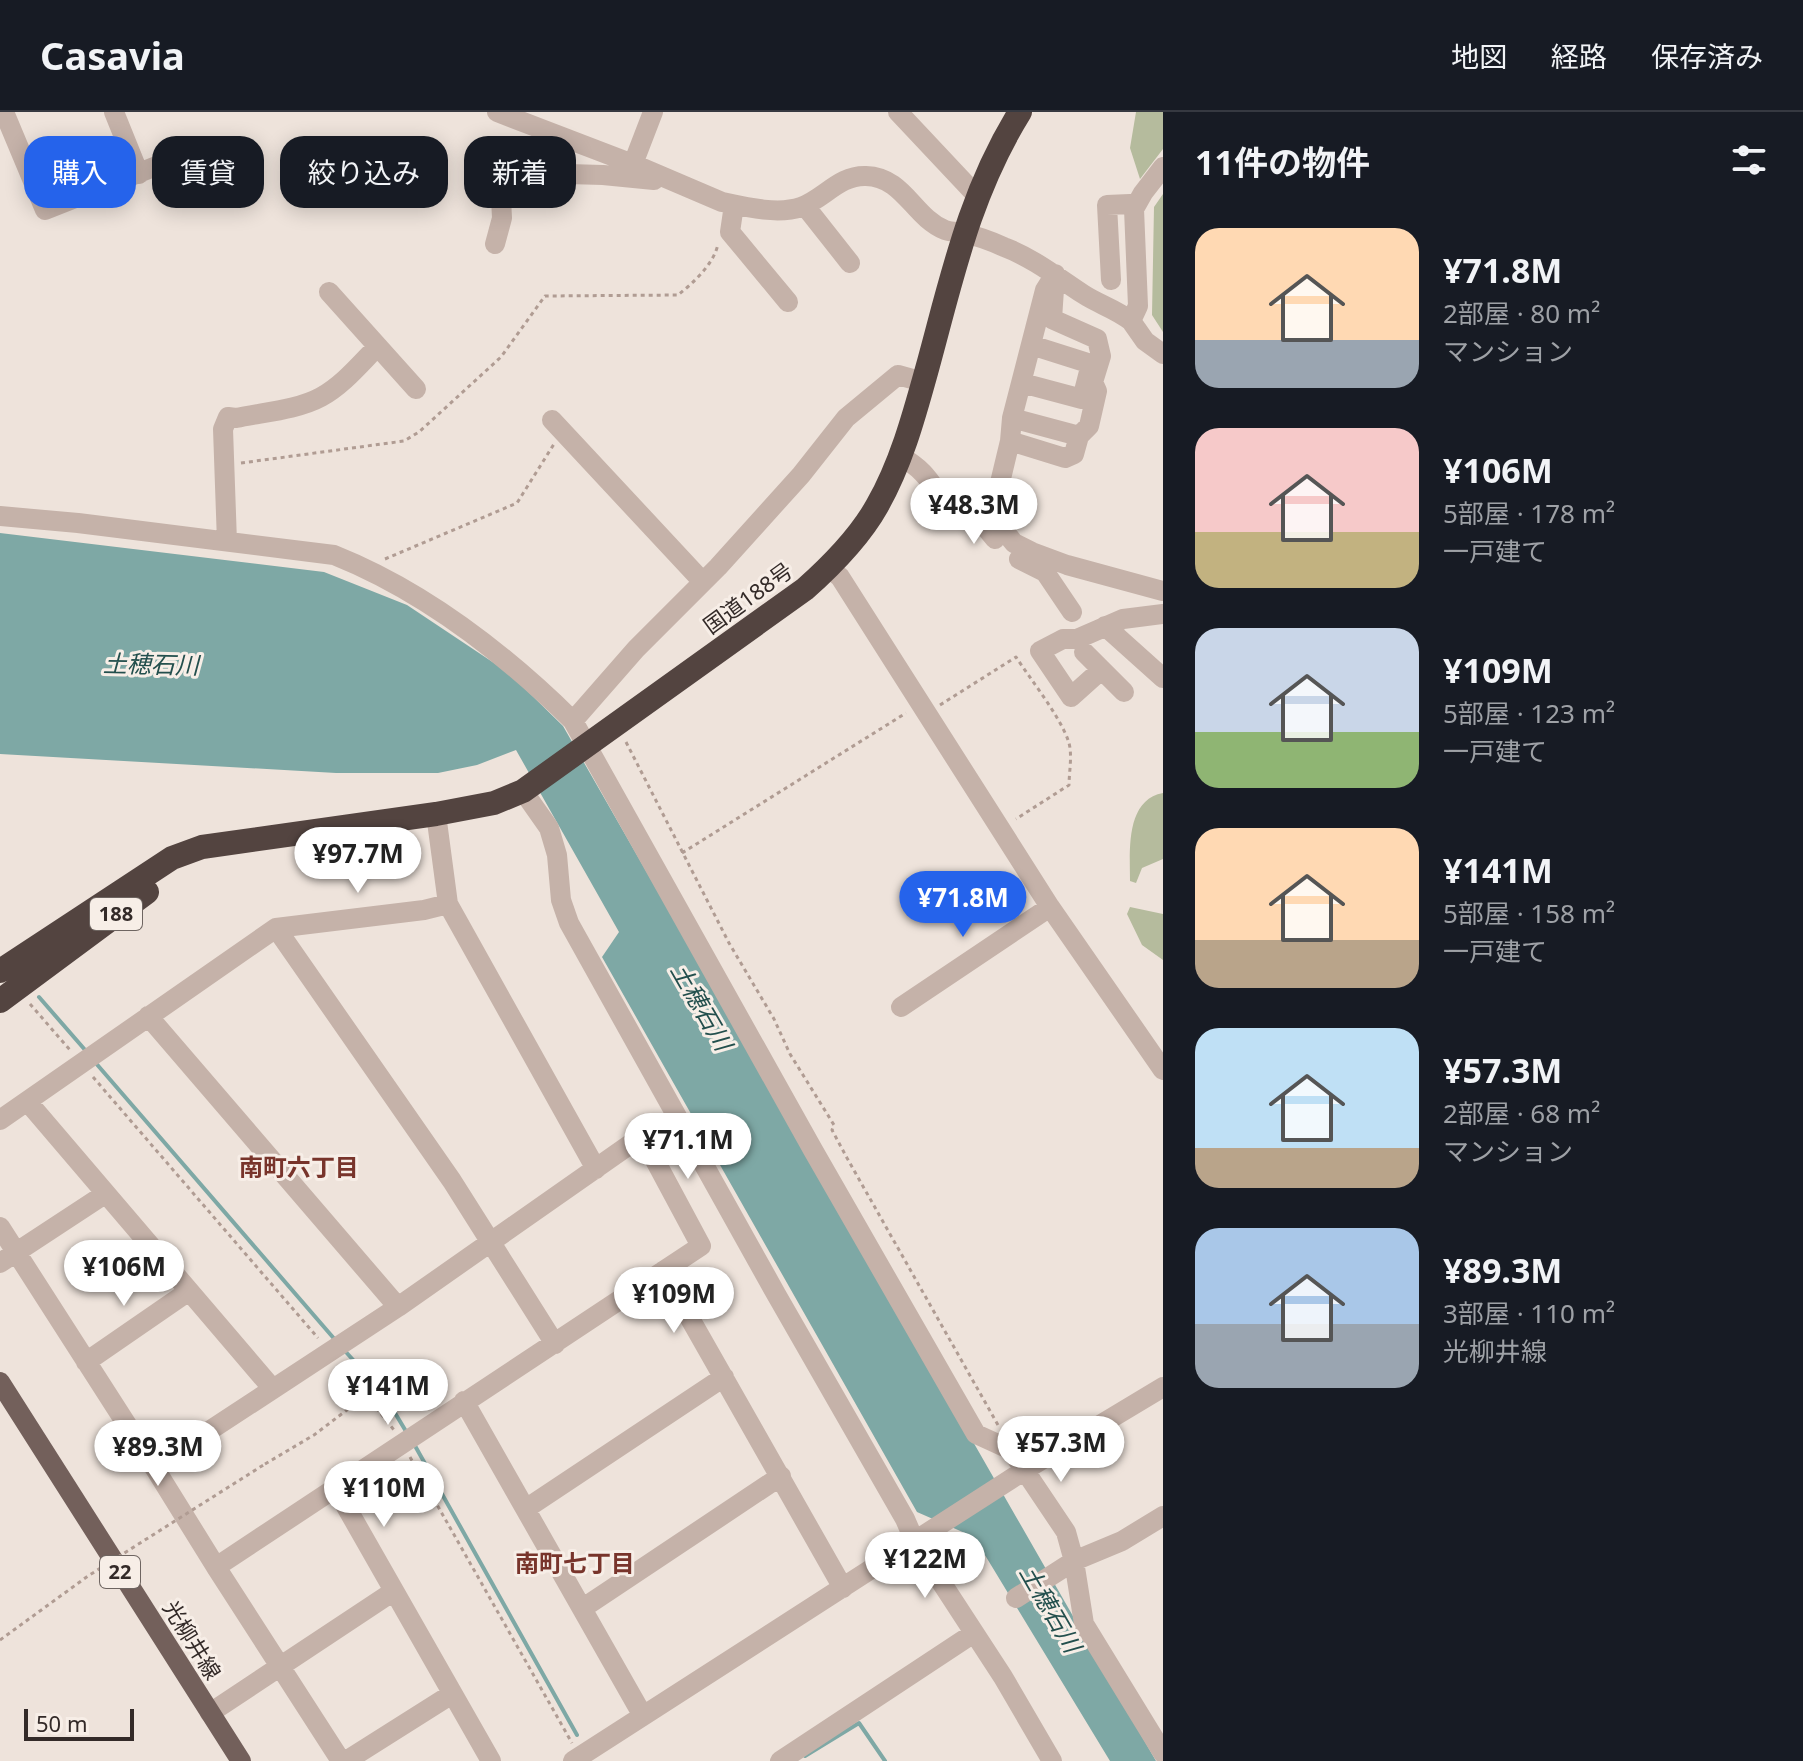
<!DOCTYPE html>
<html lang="ja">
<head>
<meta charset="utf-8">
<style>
	:root { --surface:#171b24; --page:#242831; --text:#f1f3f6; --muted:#9ea1a6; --line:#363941; --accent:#2563eb }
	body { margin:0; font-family:"Noto Sans","Noto Sans JP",sans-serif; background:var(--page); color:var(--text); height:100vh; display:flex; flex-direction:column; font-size:30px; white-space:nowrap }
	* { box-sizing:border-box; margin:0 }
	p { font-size:26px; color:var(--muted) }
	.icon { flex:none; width:44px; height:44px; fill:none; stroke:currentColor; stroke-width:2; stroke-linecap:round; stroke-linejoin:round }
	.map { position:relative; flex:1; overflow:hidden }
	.drawer { display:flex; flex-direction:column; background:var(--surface); width:640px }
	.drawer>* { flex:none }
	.guide { position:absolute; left:24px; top:24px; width:760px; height:72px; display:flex; gap:16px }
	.scale { position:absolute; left:24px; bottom:20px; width:110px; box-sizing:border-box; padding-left:8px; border:4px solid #332a28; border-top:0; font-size:22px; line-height:28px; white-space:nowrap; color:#332a28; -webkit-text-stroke:6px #f7eee7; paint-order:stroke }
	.price { position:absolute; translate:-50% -68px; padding:0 18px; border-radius:28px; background:#fff; color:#222; font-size:26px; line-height:52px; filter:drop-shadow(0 2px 4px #0008) }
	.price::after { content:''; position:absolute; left:50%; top:48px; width:24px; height:18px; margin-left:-12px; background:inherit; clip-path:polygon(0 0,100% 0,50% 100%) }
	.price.selected { background:var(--accent); color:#fff }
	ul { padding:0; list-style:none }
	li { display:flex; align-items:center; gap:24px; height:200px; padding:0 32px }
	li span { display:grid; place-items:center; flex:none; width:224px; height:160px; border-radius:24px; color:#555 }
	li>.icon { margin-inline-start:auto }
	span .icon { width:96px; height:96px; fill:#fffc; stroke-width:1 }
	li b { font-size:34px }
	h2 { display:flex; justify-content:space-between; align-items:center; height:96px; padding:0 32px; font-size:34px }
	.pill { padding:0 28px; border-radius:24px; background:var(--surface); box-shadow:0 4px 20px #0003; font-size:28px; line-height:72px }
	.pill.selected { background:var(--accent); color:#fff }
	header { display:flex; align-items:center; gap:48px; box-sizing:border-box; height:112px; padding:0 40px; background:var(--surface); border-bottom:2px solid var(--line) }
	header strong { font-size:38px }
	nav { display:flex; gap:44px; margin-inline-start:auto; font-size:28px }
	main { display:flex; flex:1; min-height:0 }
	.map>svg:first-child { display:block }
	.green { fill:#b5bb9d }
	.water { fill:#7ea8a5 }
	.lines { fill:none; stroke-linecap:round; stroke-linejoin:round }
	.stream { stroke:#7ea8a5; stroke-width:4 }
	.path { stroke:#b09c93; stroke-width:3; stroke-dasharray:4 4; stroke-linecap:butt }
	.minor { stroke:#c5b2a9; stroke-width:20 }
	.major { stroke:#73605b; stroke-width:20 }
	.highway { stroke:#534440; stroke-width:24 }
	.path-bridge { stroke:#b09c93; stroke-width:3; stroke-dasharray:4 4; stroke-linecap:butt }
	.labels { text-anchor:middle; stroke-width:6; stroke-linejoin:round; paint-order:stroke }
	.shield { fill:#f7eee7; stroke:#6e6561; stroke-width:2 }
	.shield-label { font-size:20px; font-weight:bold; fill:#332a28 }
	.street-label { font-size:22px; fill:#332a28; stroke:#f7eee7 }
	.water-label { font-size:24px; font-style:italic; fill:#234f4d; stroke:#f7eee7 }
	.neighbourhood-label { font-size:24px; font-weight:bold; fill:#78342b; stroke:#f7eee7 }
</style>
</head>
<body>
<header>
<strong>Casavia</strong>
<nav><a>地図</a><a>経路</a><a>保存済み</a></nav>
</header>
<main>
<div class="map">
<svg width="1163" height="1649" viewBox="0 0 1163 1649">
	<rect width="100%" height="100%" fill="#eee3db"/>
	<!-- green -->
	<path class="green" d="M1136,0H1163V37L1140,67L1130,36Z
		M1163,82V220L1152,203L1154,95Z
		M1163,681V747L1142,756L1136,771L1130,769C1130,740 1125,688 1163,681Z
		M1130,795L1163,802V848L1142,833L1127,802Z"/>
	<!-- water -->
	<path class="water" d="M0,421L324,460L407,493L509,561L563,614L1156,1649H1110L974,1425L917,1400L602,845L619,820L516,638L477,653L438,661H336L0,642Z"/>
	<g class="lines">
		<!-- stream -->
		<path class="stream" d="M39,885L86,939
			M94,949L337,1230
			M345,1239L383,1281L407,1321
			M414,1332L577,1623
			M805,1644L859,1611L885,1649"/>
		<!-- path -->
		<path class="path" d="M241,351L404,329L419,320L501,245L545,184L678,183C693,171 714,152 718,132
			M385,447L517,391L554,332
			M940,593L1016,545C1031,568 1059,603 1068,628C1073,641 1069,660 1069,673L1016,707
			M626,630L729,831L774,907L790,942L834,1013L832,1018L847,1046L998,1313
			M682,741L906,601
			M30,892L70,938
			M93,965L318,1226
			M341,1252L394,1318
			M410,1345L572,1631
			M265,1352L314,1323L368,1282"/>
		<!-- minor -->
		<path class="minor" d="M4,0L45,98L207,34
			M114,0L139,62
			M497,0L633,52L722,90C745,95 778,103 801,95C824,87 839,63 866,64C904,65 913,105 945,118C951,120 958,120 963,121C977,124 991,129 1004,135C1033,146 1057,165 1083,182C1098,192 1116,197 1131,209L1138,194L1134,97L1143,81L1163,55
			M898,0L977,84
			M633,52L653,0
			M734,93L730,120L788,190
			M805,94L850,151
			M495,132L502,106L500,67L503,61L510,58L532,61L603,63L654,68
			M1055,162L1052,207L1097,227L1101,244L1093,270L1097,279L1089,314L1079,324L1012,306L1045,178Z
			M1111,168L1107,93L1130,92L1134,97
			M329,180L416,277
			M1131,209L1145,229L1163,242
			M1022,271L1082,287L1091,252L1031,233
			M1012,306L1010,329L992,404L1014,431L1032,440L1067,453L1163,479
			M552,308L702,469
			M1010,329L1065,346L1074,342L1079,324
			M900,344C934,363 931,378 955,402L977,405L995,427
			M0,404L78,411L334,443C424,479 505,542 573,609L813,1038L976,1322L1011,1338L1066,1420L1074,1449L1084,1512L1163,1641
			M227,430L223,317L228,305L236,306C264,300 297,298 321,285C343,273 360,252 377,235
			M1019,447L1045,460L1072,500
			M829,456L840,465L1050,795L1163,958
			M1105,514L1163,566
			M1084,540L1124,580
			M1100,559L1071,585L1040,539L1063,527H1077L1123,507L1163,502
			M573,609L636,537L718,455L801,363L846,306L898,263L923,270
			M523,679L549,716L557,743L561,788L569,811L776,1182L905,1407L915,1430L1003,1565L1052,1649
			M436,702L448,792L596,1057
			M276,816L452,1069L555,1232
			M901,895L1050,795
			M148,904L398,1195
			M27,989L272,1276
			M0,1008L276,816L424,798L448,792
			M0,1115L154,1355L398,1195L642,1024L701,1134L216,1455L341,1649
			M0,1151L105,1082
			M663,1159L843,1476
			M86,1250L189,1179
			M464,1289L643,1604
			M154,1355L216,1455
			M336,1377L491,1649
			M527,1396L724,1265
			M1016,1486L1074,1449L1122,1429L1163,1404
			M583,1496L781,1364
			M210,1601L394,1479
			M346,1649L452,1582
			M573,1649L1025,1358L1163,1275
			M780,1649L974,1521"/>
		<!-- major -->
		<path class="major" d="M0,1270L241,1649"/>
		<!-- highway -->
		<path class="highway" d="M0,859L172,746L202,735L436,702L494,691L523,679L805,477C832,453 859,426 877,394C901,352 914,304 927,257C952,166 969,82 1020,0
			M0,889L147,780"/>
		<!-- path-bridge -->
		<path class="path-bridge" d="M0,1528L88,1464L265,1352"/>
	</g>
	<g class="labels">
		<!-- shield labels -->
		<g class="shield">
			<rect x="90" y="786" width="52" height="32" rx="6"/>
			<rect x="100" y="1444" width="40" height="32" rx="6"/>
		</g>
		<g class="shield-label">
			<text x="116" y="809">188</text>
			<text x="120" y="1467">22</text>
		</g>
		<!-- street labels -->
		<g class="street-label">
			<text transform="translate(748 486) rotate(-36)" y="8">国道188号</text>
			<text transform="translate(192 1528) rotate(58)" y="8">光柳井線</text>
		</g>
		<!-- water labels -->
		<g class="water-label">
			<text transform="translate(151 553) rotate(1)" y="8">土穂石川</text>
			<text transform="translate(701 895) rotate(60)" y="8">土穂石川</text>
			<text transform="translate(1050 1497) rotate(60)" y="8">土穂石川</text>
		</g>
		<!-- neighbourhood labels -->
		<g class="neighbourhood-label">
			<text x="299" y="1064">南町六丁目</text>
			<text x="575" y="1460">南町七丁目</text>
		</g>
	</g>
</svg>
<div class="scale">50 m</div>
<b class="price" style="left:974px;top:434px">¥48.3M</b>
<b class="price" style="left:358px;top:783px">¥97.7M</b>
<b class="price selected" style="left:963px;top:827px">¥71.8M</b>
<b class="price" style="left:688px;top:1069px">¥71.1M</b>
<b class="price" style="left:124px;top:1196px">¥106M</b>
<b class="price" style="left:674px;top:1223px">¥109M</b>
<b class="price" style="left:388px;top:1315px">¥141M</b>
<b class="price" style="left:1061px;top:1372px">¥57.3M</b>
<b class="price" style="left:158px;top:1376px">¥89.3M</b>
<b class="price" style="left:384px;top:1417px">¥110M</b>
<b class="price" style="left:925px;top:1488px">¥122M</b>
<div class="guide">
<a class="pill selected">購入</a>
<a class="pill">賃貸</a>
<a class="pill">絞り込み</a>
<a class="pill">新着</a>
</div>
</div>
<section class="drawer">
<h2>11件の物件<svg class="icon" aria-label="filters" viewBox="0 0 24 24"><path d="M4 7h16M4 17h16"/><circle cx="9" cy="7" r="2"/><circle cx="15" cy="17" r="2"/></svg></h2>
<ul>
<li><span style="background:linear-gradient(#ffd9b3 70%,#9aa5b1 0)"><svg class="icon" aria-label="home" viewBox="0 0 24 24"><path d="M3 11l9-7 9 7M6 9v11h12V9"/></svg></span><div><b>¥71.8M</b><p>2部屋 · 80 m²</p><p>マンション</p></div></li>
<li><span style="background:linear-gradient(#f6c9c9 65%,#c2b280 0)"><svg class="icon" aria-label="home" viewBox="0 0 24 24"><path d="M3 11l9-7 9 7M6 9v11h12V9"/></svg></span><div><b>¥106M</b><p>5部屋 · 178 m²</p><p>一戸建て</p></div></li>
<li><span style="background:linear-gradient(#c9d6e8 65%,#8fb573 0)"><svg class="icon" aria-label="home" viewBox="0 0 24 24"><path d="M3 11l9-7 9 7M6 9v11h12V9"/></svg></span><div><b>¥109M</b><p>5部屋 · 123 m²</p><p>一戸建て</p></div></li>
<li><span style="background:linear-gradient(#ffd9b3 70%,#b9a48a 0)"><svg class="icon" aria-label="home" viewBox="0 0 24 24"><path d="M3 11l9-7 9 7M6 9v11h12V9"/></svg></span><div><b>¥141M</b><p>5部屋 · 158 m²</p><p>一戸建て</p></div></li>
<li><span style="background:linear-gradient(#bfe0f5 75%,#b9a48a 0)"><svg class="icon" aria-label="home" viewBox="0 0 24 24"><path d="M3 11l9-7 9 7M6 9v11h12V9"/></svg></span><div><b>¥57.3M</b><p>2部屋 · 68 m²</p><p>マンション</p></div></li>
<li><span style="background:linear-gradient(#a9c7e8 60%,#9aa5b1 0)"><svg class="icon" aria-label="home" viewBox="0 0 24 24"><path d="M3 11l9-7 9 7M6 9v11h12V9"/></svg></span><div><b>¥89.3M</b><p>3部屋 · 110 m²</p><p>光柳井線</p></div></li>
</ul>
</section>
</main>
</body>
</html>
